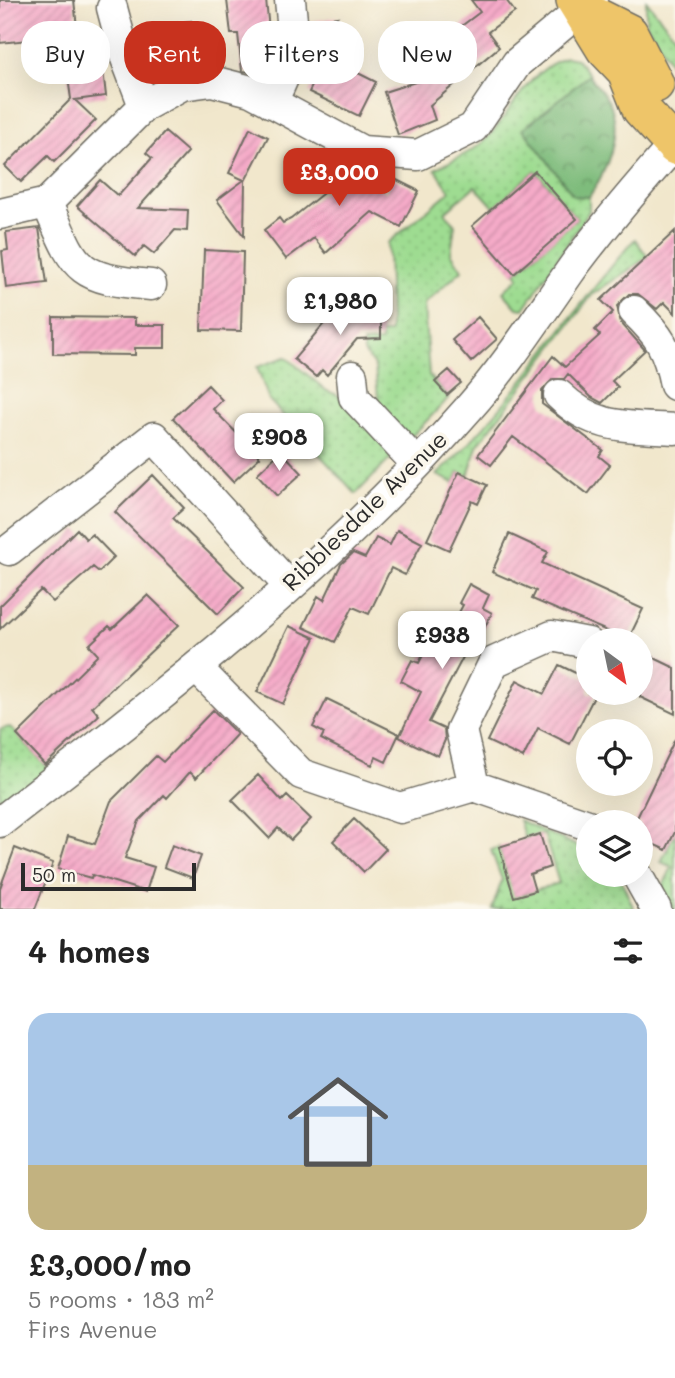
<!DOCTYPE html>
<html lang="en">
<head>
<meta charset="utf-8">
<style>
	:root { --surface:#fff; --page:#f6f6f6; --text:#222; --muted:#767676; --accent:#c8321e }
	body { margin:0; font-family:Mali,sans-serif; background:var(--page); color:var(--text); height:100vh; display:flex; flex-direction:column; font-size:26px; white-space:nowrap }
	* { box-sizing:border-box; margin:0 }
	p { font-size:23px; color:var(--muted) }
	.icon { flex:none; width:38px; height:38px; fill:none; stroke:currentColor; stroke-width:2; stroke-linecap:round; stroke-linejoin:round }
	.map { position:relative; height:909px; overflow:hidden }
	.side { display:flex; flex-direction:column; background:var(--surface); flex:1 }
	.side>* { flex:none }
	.top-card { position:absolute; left:21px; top:21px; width:634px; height:63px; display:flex; gap:14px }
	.needle { width:46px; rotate:147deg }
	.fabs { position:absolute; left:576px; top:628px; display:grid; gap:14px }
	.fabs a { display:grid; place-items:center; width:77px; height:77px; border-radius:50%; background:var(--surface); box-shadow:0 7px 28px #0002; font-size:35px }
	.scale { position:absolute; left:21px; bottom:18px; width:175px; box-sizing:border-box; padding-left:7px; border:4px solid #2b2b2b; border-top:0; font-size:19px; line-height:24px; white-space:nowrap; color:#2b2b2b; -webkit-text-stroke:5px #fbf7ec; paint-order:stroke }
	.price { position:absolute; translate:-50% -60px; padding:0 16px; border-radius:14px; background:#fff; color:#222; font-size:23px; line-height:46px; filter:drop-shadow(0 2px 4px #0008) }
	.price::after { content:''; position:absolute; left:50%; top:42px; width:21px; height:16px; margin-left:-10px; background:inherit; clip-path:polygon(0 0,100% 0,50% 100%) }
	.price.active { background:var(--accent); color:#fff }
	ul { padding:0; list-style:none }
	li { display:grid; align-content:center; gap:14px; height:371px; padding:0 28px }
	li span { display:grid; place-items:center; height:217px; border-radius:21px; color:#555 }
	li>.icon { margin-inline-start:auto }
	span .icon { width:126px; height:126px; fill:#fffc; stroke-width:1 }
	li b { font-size:30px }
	h2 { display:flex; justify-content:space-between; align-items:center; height:84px; padding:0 28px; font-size:30px }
	.chip { padding:0 24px; border-radius:28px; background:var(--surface); box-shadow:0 7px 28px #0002; font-size:24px; line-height:63px }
	.chip.active { background:var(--accent); color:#fff }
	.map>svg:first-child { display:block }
	.grass { fill:url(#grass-dots); stroke:#64845e; stroke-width:2 }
	.forest { fill:url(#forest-crowns); stroke:#547453; stroke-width:2 }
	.building { fill:url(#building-hatch) }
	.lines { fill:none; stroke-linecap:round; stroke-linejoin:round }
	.minor-casing { stroke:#706d63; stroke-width:33 }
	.major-casing { stroke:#706d63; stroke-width:40 }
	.minor { stroke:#fff; stroke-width:30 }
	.major { stroke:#eec569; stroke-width:37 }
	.labels { text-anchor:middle; stroke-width:7; stroke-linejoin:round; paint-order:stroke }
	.street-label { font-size:23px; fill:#2b2b2b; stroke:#fbf7ec }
</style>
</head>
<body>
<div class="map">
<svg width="675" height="909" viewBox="0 0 675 909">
	<defs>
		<pattern id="grass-dots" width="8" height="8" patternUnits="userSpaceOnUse" patternTransform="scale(1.75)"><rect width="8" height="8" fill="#9edc91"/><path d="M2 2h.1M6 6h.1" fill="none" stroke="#88bd7d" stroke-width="1.8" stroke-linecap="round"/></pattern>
		<pattern id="forest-crowns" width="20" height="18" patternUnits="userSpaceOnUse" patternTransform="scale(1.75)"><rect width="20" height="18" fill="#7ebc7b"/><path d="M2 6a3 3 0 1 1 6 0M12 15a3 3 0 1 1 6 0" fill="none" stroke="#679965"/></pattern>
		<pattern id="building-hatch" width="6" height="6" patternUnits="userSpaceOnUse" patternTransform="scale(1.75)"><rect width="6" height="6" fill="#f5aac8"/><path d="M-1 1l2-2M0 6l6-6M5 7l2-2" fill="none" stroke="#d292ac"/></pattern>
	</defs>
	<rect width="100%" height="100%" fill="#fbf7ec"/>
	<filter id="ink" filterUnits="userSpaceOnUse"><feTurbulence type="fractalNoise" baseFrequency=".0143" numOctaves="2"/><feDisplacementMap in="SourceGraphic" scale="14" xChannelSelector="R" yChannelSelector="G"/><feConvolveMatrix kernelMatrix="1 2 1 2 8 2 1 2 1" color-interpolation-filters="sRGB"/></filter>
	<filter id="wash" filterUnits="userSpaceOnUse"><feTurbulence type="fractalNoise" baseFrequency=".00686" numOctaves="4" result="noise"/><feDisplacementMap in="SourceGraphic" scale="28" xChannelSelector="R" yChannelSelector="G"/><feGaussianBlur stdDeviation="1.57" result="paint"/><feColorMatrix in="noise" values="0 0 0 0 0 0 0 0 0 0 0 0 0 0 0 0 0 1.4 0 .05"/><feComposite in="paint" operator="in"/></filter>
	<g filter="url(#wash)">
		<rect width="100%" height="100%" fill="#f1e7cc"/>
		<!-- grass -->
		<path class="grass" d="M646,0L675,36V71L646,23Z
			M566,57L577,59L589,75L524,130L574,196L589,197V211L524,309L517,308L503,292L519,277L516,272L577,219L535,171L494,207L475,186L445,212L455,225L451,253L462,270L424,304L429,375L449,398L409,439L379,407L375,367L364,352L363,343L381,342V333H390L388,243L450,191L435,169C455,159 476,151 491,134C514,106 529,71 566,57Z
			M635,239L648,257L593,294L477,446L468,476L459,472L454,483L437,475C513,405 566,316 635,239Z
			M286,357L327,391L338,395L394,455L356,494L269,400L257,367Z
			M10,727L50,770L0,804V729Z
			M519,820L588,851V875H614L622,882L634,909H492L502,880L491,850L499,847L515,897L559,883L544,834L525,839Z
			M675,832V909H666L660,892L672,867L661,862Z"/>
		<!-- forest -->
		<path class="forest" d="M589,75C595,84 604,93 609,102C624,132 606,172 589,197L574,196L523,129Z"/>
		<g id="blocks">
			<!-- building -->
			<path class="building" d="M0,0H74L79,46L100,44L106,96L75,100L96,120L54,162L48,156L21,182L5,166L71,99L64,49L39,52L38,39L0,43Z
				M227,0H266L272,60L261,61L262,73L242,71L238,34H231Z
				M471,0H506L515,12L488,32L499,47L430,105L435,120L398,135L384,92L428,78L423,72L431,66L423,55L480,12Z
				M337,17L312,49L310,22Z
				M191,21L196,56L148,64L143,28Z
				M318,47H326L346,57L342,65L376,82L359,116L309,92L313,84L305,80Z
				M250,128L268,137L245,181L244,236L217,200L244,180L229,173Z
				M165,132L188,152L138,208L188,210L187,231L175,230L154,254L144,246L135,256L77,206L100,180L118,196L152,158L146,153Z
				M314,152L386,192L393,178L419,191L401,227L372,212L326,253L314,238L286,259L264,230L279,218L283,223L291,219L327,190L301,177Z
				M535,171L577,219L514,274L472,226Z
				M39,228L47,283L6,288L2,251L8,250L6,232Z
				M675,231V313L664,302L657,309L638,294H629L617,306L621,323L645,350L612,381L618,387L602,403L591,397L568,374L564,379H553L542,391V404L603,450L599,456L610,465L588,494L513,437L491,465L478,455L553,356L565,367L600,335L595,330L613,312L601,300Z
				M204,250L243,252L241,331L201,330Z
				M381,306V338L357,339L327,375L322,370L316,377L294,359L338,307Z
				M53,317L135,318V325H165V348H135V355L53,354Z
				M478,317L497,339L471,362L452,340Z
				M449,370L461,383L447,395L435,382Z
				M208,385L222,400L213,409L260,457L233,482L173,418Z
				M281,451L302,473L277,496L257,474Z
				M459,472L487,485L478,504L472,501L449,550L427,540Z
				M153,475L184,508L173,518L244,587L218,614L115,512Z
				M77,529L86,539L92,534L114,557L99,572L93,567L53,602L41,590L0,629V606Z
				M397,530L422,543L405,575L391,568L369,614L353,607L335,642L303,627L318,596L324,600L341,564L353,553L365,558L376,538L390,545Z
				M509,534L548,552L542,563L643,609L628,640L532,599L536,591L492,572Z
				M469,584L489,595L483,608L492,613L477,642L472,640L429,722L444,729L445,740L438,756L399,737L421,692L401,681L412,660L419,663L427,647L438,652L463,605L459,603Z
				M148,595L179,625L92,707L99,715L45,765L17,735L98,655L89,645L109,626L112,629Z
				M289,626L315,638L283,704L257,692Z
				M646,654L675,668V714L640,697V667Z
				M559,665L588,679V693H596L570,744L538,728L523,758L487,741L517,680L544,694Z
				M327,699L399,734L386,762L376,757L372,765L321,739L324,733L313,727Z
				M213,710L237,734L196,778L190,772L167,798L164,795L139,821L125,858L154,867L146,892L92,875L91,878L58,869L68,836L95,844L111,801L156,756L163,762Z
				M675,739V832L666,850L653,844L645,860L640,858V822H635Z
				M258,775L282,801L287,796L311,819L291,840L278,828L269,838L232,800Z
				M354,819L386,849L364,872L333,841Z
				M540,834L550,867L530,874L535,891L514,897L499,847Z
				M172,845L201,856L193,878L164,867Z
				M15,848L53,863L35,909H0V888Z"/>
		</g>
	</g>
	<g filter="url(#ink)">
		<use href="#blocks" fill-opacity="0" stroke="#706d63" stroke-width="2"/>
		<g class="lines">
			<!-- minor casing -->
			<g class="minor-casing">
				<path id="minor" d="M112,8L124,53L144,106
					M272,103L295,51L290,0
					M47,203C76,270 75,278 151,285
					M0,214L47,203L144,106L182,85L212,81L251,91L362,151L418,155L473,128L517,63L592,0
					M634,311C660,336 668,349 675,385
					M352,376L354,397L416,463
					M559,395C595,430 627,426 675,429
					M9,550L154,437L289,586
					M196,667L301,774L400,808L474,786L588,825
					M474,786L461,730L494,662L552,636L588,643
					M0,822C164,695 332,565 469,408C509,363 541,312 576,263C607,222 640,183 674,145
					M637,875L656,909"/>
			</g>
			<!-- major casing -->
			<g class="major-casing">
				<path id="major" d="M575,0L605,49L626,71L641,109L675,146
					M583,10L629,33L655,84"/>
			</g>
			<!-- minor -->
			<use href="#minor" class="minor"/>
			<!-- major -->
			<use href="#major" class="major"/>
		</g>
	</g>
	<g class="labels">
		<!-- street labels -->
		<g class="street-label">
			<text transform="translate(365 511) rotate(-44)" y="8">Ribblesdale Avenue</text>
		</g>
	</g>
</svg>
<div class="fabs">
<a><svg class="needle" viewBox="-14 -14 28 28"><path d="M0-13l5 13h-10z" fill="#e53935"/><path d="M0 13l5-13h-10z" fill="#767676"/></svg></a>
<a><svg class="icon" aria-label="locate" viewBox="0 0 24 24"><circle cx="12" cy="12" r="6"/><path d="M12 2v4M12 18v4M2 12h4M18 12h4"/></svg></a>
<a><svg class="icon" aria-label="layers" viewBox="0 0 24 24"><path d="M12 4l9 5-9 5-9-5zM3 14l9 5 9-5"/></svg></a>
</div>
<div class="scale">50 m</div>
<b class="price active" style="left:339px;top:208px">£3,000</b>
<b class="price" style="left:340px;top:337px">£1,980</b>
<b class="price" style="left:279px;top:473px">£908</b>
<b class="price" style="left:442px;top:671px">£938</b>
<div class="top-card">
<a class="chip">Buy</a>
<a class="chip active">Rent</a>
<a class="chip">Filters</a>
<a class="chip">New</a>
</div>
</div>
<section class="side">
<h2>4 homes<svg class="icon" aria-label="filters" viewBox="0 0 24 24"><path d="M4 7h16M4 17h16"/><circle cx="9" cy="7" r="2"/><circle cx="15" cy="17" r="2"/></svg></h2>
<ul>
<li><span style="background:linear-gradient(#a9c7e8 70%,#c2b280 0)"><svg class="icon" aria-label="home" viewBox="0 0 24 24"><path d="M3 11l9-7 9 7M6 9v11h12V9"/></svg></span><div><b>£3,000/mo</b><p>5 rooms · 183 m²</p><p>Firs Avenue</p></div></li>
</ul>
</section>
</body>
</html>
